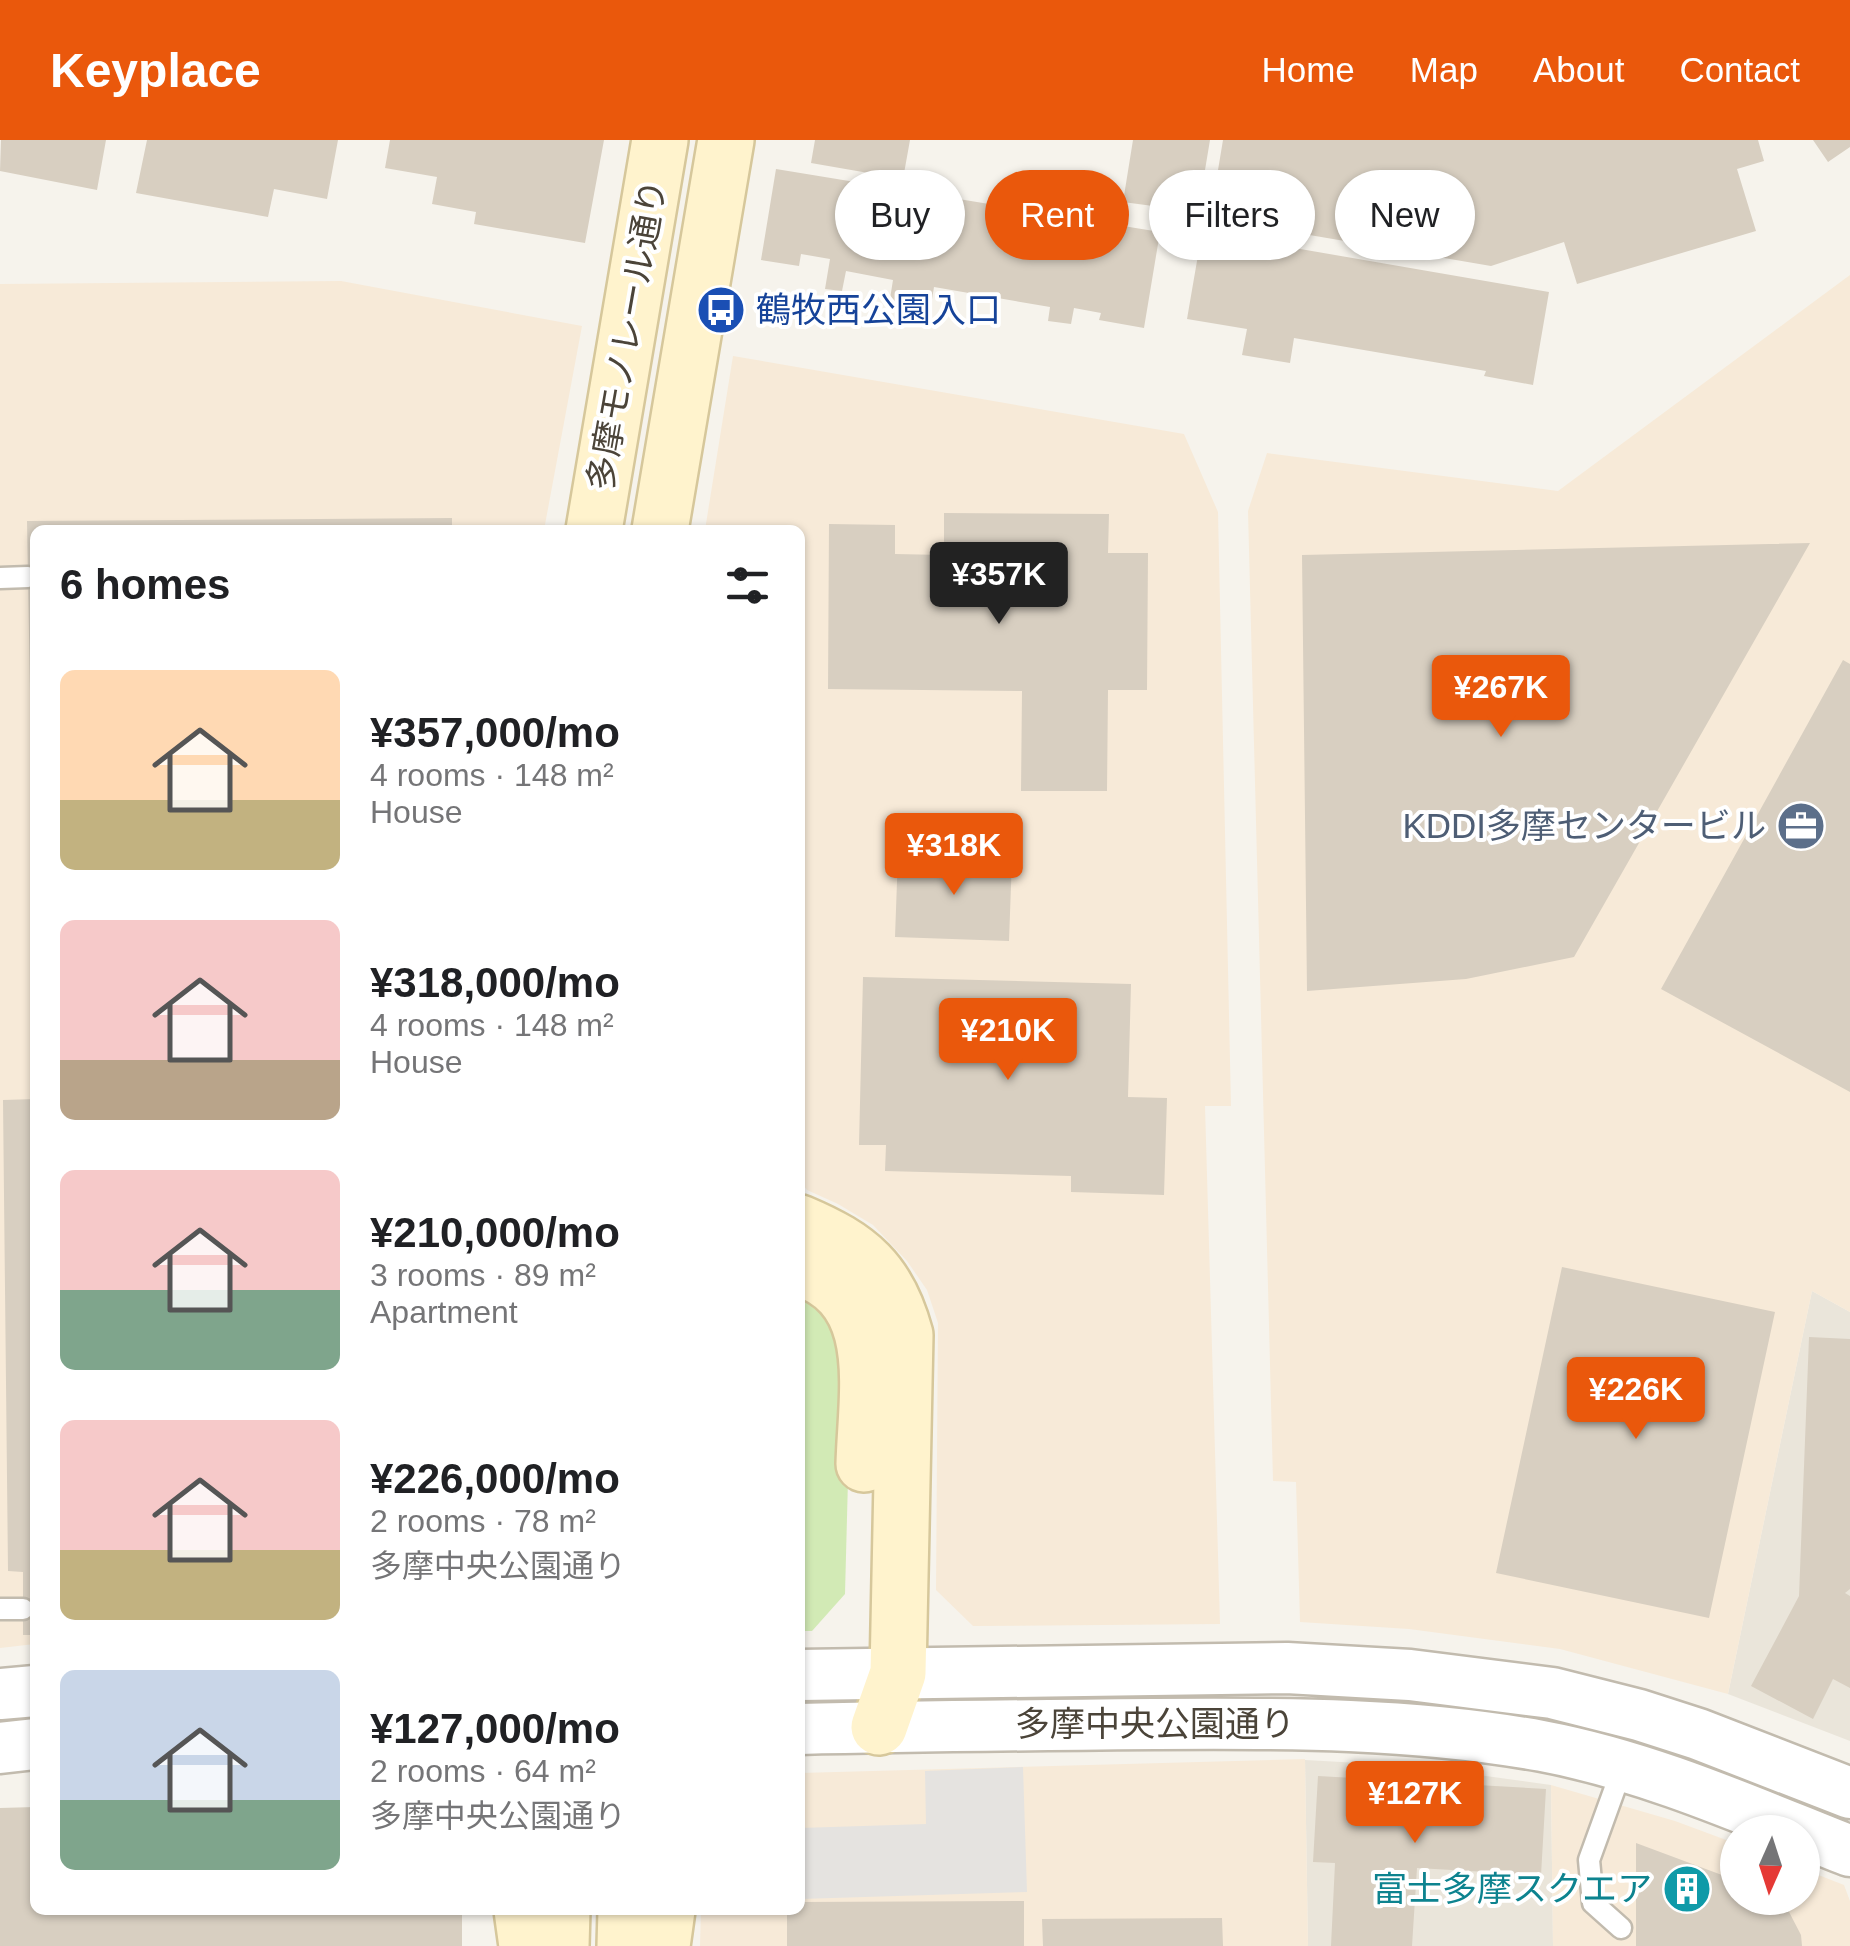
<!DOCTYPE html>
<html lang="en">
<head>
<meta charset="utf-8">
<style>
	:root { --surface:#fff; --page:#f6f6f6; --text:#202124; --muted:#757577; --accent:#ea580c }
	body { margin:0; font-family:Helvetica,"Noto Sans JP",sans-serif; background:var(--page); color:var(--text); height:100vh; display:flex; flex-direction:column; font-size:38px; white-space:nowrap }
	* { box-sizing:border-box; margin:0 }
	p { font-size:32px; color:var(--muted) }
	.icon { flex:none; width:55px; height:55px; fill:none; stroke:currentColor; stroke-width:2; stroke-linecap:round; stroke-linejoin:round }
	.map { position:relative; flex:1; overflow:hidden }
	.sheet { position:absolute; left:30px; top:385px; width:775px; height:1390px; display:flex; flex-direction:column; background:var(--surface); border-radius:15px; box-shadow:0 2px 8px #0004 }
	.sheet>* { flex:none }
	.hud { position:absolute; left:835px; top:30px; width:865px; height:90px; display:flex; gap:20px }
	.needle { width:65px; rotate:183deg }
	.buttons { position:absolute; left:1720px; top:1675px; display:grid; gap:20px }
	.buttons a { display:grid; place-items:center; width:100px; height:100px; border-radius:50%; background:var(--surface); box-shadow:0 2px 8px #0004; font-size:50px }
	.price { position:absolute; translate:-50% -85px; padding:0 22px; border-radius:10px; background:var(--accent); color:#fff; font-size:32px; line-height:65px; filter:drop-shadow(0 2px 5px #0008) }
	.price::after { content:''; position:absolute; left:50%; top:60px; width:30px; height:22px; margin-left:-15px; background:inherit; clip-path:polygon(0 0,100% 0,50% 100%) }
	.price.on { background:#222; color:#fff }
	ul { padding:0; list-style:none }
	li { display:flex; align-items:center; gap:30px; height:250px; padding:0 30px }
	li span { display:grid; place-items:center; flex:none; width:280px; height:200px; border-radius:15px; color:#555 }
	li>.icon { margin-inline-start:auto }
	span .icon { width:120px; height:120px; fill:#fffc; stroke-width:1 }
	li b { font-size:42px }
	h2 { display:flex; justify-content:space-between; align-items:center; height:120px; padding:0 30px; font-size:42px }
	.pill { padding:0 35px; border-radius:45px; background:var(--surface); box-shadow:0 2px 8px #0004; font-size:35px; line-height:90px }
	.pill.on { background:var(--accent); color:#fff }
	header { display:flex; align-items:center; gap:60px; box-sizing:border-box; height:140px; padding:0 50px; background:var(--accent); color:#fff }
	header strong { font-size:48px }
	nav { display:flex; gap:55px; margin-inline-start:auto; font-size:35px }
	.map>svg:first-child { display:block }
	.residential { fill:#eae5da }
	.commercial { fill:#f7ead8 }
	.green { fill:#d2eab5 }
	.parking { fill:#e5e3e0 }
	.building { fill:#d8cfc1 }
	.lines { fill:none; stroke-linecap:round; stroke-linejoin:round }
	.service-casing { stroke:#c2bbae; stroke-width:25 }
	.tertiary-casing { stroke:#c2bbae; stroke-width:55 }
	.secondary-casing { stroke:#d6c79b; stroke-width:60 }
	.service { stroke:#fff; stroke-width:20 }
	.tertiary { stroke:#fff; stroke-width:50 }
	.secondary { stroke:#fff3cd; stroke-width:55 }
	.labels { text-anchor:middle; stroke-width:8; stroke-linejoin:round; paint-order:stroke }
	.transit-label { font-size:35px; fill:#164399; stroke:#fff; text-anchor:start }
	.street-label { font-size:35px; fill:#4b4439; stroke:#fff }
	.service-label { font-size:35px; fill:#4e5e75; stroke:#fff; text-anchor:end }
	.culture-label { font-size:35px; fill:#0d838f; stroke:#fff; text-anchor:end }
</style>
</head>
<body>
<header>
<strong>Keyplace</strong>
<nav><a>Home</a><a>Map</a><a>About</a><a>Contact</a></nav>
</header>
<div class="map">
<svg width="1850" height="1806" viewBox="0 0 1850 1806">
	<rect width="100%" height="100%" fill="#f6f3ec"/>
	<!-- residential -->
	<path class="residential" d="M1812,1151L1850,1172V1601L1728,1554Z
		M1305,1620L1414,1626L1551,1645L1553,1806H1308Z"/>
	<!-- commercial -->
	<path class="commercial" d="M1850,135V1172L1812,1151L1728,1554L1560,1509L1409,1489L1300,1482L1296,1342L1273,1341L1248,371L1267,313L1558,351Z
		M341,141L582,186L544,390H35V1504L0,1508V144Z
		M733,216L1184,294L1218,372L1231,966H1205L1220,1484L973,1486L936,1450L938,1183L927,1150L907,1121L873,1085L838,1064L807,1050L800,1041V390H705Z
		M1305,1619L1308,1806H700L701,1770H800V1633Z
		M1551,1645L1675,1681L1737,1704L1738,1758H1802L1803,1729L1844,1745L1850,1761V1806H1553Z"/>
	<!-- green -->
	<path class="green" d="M806,1148L825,1159L851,1225L845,1454L812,1491H800V1245Z"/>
	<!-- parking -->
	<path class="parking" d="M1023,1627L1027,1752L800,1759V1688L926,1684L925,1631Z"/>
	<!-- building -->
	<path class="building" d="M1,0H106L97,50L0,31Z
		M147,0H338L327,59L274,49L268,77L136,53Z
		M390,0H604L585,103L474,84L476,72L432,64L437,37L385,28Z
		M815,0H910L903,39L811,23Z
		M1133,0H1210L1198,72L1123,62Z
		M1223,0H1758L1764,21L1737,29L1756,91L1577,144L1564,102L1491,126L1210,78Z
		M1813,0H1850V7L1828,22Z
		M776,29L1160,92L1144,188L1099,180L1101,173L1074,168L1071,184L1048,181L1050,167L934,147L930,172L889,165L893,140L846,131L842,151L825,149L830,119L801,114L799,126L761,120Z
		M1202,92L1549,152L1533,245L1484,236L1486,231L1294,198L1290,223L1242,215L1247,189L1187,179Z
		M944,373L1109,374L1108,413H1148L1147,550H1108L1107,651H1021L1022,551L828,549L829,384L895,385V414L944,415Z
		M452,378V390H35V664H32L27,381Z
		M1810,403L1574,817L1466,839L1307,851L1302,415Z
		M1843,520L1850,524V952L1661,849Z
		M898,714L1012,718L1009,801L895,797Z
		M863,837L1131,844L1128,957L1167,958L1164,1055L1071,1052V1036L885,1031L886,1005H859Z
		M35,959V1495H23V1432L8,1431L3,960Z
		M1562,1127L1775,1172L1709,1478L1496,1433Z
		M1809,1197L1850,1199V1449L1845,1453L1850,1456V1548L1833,1539L1813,1579L1751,1546L1799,1456Z
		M1318,1636L1546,1649L1541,1735L1417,1728L1412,1806H1331L1335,1723L1313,1722Z
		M35,1667V1770H462V1806H0V1668Z
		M1636,1703L1738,1741V1758H1769V1768H1787L1801,1795L1802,1806H1636Z
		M1024,1761V1806H787V1770H800V1762Z
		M1222,1778L1223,1806H1043L1042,1779Z"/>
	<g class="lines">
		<!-- service casing -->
		<g class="service-casing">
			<path id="service" d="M0,438L28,437
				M0,1469H23
				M1621,1788L1593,1763L1589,1720L1623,1626"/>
		</g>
		<!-- tertiary casing -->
		<g class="tertiary-casing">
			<path id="tertiary" d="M800,1535L1287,1528L1410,1535L1552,1553L1639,1575L1698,1594L1850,1653
				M0,1554L35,1551
				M800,1589C919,1586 1038,1585 1156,1584C1286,1583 1414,1583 1542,1606C1649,1626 1749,1671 1850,1711
				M0,1608L35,1604"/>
		</g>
		<!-- secondary casing -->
		<g class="secondary-casing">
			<path id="secondary" d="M594,390L660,0
				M660,390L726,0
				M800,1083C859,1108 888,1132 905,1195L898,1533L879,1587
				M800,1128C887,1156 866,1251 864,1324
				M522,1770L527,1806
				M561,1806L562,1770
				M625,1806L626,1770
				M662,1806L667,1770"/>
		</g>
		<!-- service -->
		<use href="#service" class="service"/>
		<!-- tertiary -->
		<use href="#tertiary" class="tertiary"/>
		<!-- secondary -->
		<use href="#secondary" class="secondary"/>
	</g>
	<!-- icons -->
	<defs>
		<g id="bus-disc" transform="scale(2.5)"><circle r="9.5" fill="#1a4fb4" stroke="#fff"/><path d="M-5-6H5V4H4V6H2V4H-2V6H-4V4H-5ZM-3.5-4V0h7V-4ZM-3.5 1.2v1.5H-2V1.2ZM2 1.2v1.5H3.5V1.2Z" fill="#fff"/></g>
		<g id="office-disc" transform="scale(2.5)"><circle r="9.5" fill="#5c6f8a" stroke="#fff"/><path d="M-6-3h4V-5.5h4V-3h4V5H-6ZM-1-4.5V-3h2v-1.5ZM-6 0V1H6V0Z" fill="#fff"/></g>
		<g id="building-disc" transform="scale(2.5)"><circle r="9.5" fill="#0f9aa8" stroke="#fff"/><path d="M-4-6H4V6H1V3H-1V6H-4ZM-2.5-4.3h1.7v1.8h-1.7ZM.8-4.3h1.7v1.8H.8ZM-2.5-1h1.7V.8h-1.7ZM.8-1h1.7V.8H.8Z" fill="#fff"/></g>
	</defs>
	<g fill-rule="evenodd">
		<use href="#bus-disc" x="721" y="170"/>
		<use href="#office-disc" x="1801" y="686"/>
		<use href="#building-disc" x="1687" y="1749"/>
	</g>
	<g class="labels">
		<!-- transit labels -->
		<g class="transit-label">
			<text x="756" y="182">鶴牧西公園入口</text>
		</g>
		<!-- street labels -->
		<g class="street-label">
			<text transform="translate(627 195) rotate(-80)" y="12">多摩モノレール通り</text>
			<text x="1155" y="1596">多摩中央公園通り</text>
		</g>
		<!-- service labels -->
		<g class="service-label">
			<text x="1766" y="698">KDDI多摩センタービル</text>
		</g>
		<!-- culture labels -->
		<g class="culture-label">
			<text x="1652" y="1761">富士多摩スクエア</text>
		</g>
	</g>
</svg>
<div class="buttons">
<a><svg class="needle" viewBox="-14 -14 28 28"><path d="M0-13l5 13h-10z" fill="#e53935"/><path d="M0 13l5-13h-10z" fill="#757577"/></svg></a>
</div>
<b class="price on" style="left:999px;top:487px">¥357K</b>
<b class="price" style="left:1501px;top:600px">¥267K</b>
<b class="price" style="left:954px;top:758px">¥318K</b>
<b class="price" style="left:1008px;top:943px">¥210K</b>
<b class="price" style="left:1636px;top:1302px">¥226K</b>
<b class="price" style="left:1415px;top:1706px">¥127K</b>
<div class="hud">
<a class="pill">Buy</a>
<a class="pill on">Rent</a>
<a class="pill">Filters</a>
<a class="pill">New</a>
</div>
<section class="sheet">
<h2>6 homes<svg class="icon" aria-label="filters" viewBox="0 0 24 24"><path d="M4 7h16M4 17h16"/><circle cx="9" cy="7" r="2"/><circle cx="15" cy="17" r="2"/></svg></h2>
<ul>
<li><span style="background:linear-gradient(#ffd9b3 65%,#c2b280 0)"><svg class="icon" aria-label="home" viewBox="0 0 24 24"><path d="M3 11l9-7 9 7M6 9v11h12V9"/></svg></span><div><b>¥357,000/mo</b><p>4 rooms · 148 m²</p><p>House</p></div></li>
<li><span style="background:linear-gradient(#f6c9c9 70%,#b9a48a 0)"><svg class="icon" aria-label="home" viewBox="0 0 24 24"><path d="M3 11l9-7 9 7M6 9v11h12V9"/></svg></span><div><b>¥318,000/mo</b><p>4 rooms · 148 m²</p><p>House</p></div></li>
<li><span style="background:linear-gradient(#f6c9c9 60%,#7fa58c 0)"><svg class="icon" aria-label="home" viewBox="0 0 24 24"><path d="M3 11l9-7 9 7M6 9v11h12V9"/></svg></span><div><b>¥210,000/mo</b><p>3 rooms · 89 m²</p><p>Apartment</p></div></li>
<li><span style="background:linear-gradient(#f6c9c9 65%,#c2b280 0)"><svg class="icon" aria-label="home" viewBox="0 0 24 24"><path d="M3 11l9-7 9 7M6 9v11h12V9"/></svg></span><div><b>¥226,000/mo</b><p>2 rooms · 78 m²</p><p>多摩中央公園通り</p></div></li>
<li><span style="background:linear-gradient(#c9d6e8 65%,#7fa58c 0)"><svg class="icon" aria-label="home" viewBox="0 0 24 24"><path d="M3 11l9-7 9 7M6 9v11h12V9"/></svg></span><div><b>¥127,000/mo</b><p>2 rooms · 64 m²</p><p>多摩中央公園通り</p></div></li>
</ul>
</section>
</div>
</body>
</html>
